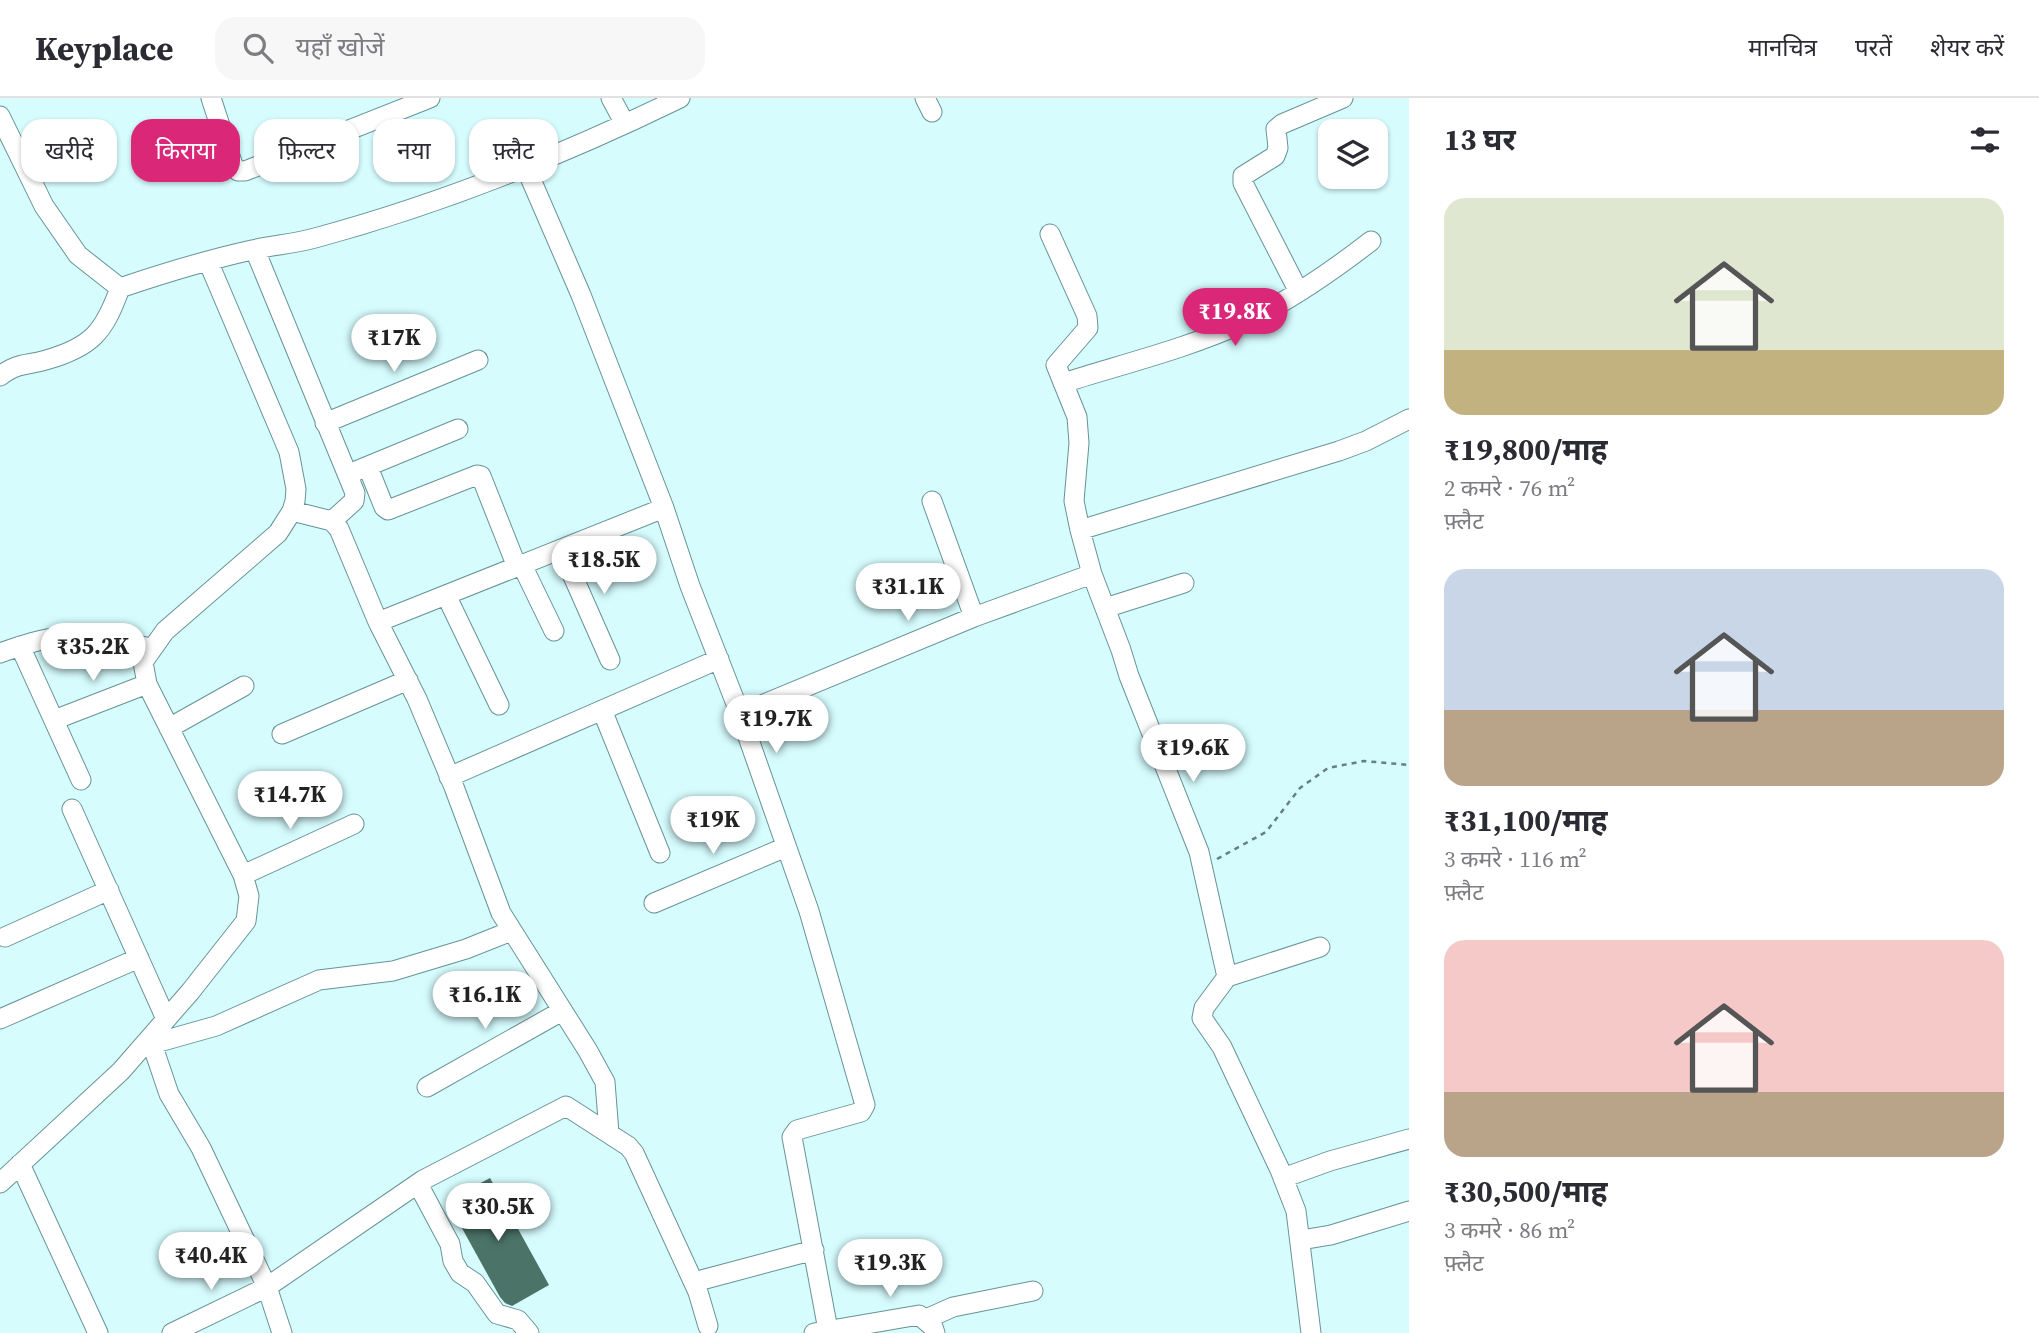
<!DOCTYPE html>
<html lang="hi">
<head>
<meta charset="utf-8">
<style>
	:root { --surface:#fff; --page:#f7f7f7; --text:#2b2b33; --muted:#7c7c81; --line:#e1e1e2; --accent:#db2777 }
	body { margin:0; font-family:"Source Serif 4","Noto Sans Devanagari",serif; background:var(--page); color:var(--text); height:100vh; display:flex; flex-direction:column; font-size:26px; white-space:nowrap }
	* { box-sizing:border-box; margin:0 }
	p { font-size:23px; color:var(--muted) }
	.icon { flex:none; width:38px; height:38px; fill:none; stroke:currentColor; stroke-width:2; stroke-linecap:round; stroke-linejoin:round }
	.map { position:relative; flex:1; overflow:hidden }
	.drawer { display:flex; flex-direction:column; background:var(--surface); width:630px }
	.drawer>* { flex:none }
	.top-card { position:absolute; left:21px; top:21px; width:665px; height:63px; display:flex; gap:14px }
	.buttons { position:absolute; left:1318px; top:21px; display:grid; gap:14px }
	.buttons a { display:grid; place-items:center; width:70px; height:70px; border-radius:14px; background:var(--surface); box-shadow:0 2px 5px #0004; font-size:35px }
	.price { position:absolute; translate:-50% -60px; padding:0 16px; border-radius:24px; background:#fff; color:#222; font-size:23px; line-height:46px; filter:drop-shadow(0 2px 4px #0008) }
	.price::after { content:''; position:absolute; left:50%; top:42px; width:21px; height:16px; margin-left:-10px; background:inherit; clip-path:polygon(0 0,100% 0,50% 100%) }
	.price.selected { background:var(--accent); color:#fff }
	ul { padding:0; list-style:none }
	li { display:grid; align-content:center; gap:14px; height:371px; padding:0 35px }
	li span { display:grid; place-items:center; height:217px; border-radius:21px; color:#555 }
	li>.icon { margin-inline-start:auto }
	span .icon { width:126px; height:126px; fill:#fffc; stroke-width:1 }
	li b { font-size:30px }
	h2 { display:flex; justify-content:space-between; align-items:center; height:84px; padding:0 35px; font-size:30px }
	.chip { padding:0 24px; border-radius:21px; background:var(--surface); box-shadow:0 2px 5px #0004; font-size:24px; line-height:63px }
	.chip.selected { background:var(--accent); color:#fff }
	header { display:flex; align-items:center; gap:42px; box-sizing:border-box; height:98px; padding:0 35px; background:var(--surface); border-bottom:2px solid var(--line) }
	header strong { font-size:33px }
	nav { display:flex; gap:38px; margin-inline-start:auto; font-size:24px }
	.search { width:490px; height:63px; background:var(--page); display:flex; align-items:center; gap:18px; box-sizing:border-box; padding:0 24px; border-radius:21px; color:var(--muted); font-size:26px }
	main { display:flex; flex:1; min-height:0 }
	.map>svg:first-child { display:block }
	.building { fill:#4b7367 }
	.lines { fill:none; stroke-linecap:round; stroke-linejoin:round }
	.minor-casing { stroke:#669396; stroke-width:21 }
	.path { stroke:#658081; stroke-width:2.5; stroke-dasharray:5 5; stroke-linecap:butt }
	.minor { stroke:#fff; stroke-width:19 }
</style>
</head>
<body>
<header>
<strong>Keyplace</strong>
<div class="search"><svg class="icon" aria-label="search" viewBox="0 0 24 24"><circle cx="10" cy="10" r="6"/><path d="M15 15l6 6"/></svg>यहाँ खोजें</div>
<nav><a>मानचित्र</a><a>परतें</a><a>शेयर करें</a></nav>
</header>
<main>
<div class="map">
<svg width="1409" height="1235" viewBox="0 0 1409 1235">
	<rect width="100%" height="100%" fill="#d6fcfe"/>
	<!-- building -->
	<path class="building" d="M490,1080L549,1187L512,1208L505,1205L500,1199L447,1103Z"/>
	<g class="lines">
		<!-- minor casing -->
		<g class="minor-casing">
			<path id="minor" d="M211,0L233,67L238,73H245L430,0
				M611,0L625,26
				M925,0L932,14
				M0,18L44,108L78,157L120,190
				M526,70L581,197L664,410L690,488L740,616L809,813L865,1007L861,1014L797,1032L792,1039L828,1232
				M1050,136L1087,218L1088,230L1056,267L1077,319L1079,345L1074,403L1080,432L1092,476L1121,552L1129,578L1199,754L1227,879L1204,910L1202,920L1222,949L1280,1072L1296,1113L1311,1235
				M255,152L355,395L354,403L332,423
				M1299,194L1243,85V78L1275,58L1278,50L1276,31L1282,26L1343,0
				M0,278C19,264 26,268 46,262C92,249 104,234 120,190C164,175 207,162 252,152C273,147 294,146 315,140C441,106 563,57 680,0
				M1063,285C1123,266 1189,250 1245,224C1291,202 1331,174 1371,143
				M325,325L478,262
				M368,369L384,409L388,412L477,377L481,378L517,469
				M356,373L458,331
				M932,403L974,519
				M292,413L332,423L339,431L378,524L417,601L454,689L501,815L588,953L605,984L609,1035
				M1080,432L1339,353L1366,343L1409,321
				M561,451L610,562
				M522,467L554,533
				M446,497L499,607
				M1105,510L1184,485
				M378,524L664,410
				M20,548L81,682
				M0,555C20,548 42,540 64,539C93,538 122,545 151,550
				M602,612L660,755
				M740,616L974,519L1092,476
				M54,622L147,586
				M169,630L244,588
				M282,636L408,582
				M449,679L719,561
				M72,711L166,921
				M243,777L354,726
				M654,805L786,749
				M5,839L109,792
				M1227,879L1320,849
				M0,921L139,860
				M150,940L169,996L201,1050L267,1189L282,1235
				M152,946L216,928L319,882L393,873L466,851L511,833
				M427,989L562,913
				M20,1066L98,1235
				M1283,1080L1330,1063L1409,1041
				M0,1085L121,973L190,894L246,823L249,798L243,777L147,586L143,564L165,533L278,435L292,413L295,403L296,391L289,354L208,163
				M418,1086L450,1146L453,1163L460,1175L475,1185L497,1216L518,1222L529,1235
				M1301,1142L1331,1137L1409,1113
				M694,1184L814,1152
				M926,1221L953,1209L1033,1193
				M172,1235L267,1189L423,1082L566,1008L628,1048L634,1055L698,1194L708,1228
				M814,1235L919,1217L933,1229L935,1235"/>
		</g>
		<!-- path -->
		<path class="path" d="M1217,761L1266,734L1300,690L1328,670L1364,663L1409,667"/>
		<!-- minor -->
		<use href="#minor" class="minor"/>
	</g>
</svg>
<div class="buttons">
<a><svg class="icon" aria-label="layers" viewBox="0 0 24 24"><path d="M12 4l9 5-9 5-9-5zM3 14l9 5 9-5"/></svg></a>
</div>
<b class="price selected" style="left:1235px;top:250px">₹19.8K</b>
<b class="price" style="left:394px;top:276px">₹17K</b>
<b class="price" style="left:604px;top:498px">₹18.5K</b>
<b class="price" style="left:908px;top:525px">₹31.1K</b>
<b class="price" style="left:93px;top:585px">₹35.2K</b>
<b class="price" style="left:776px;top:657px">₹19.7K</b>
<b class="price" style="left:1193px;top:686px">₹19.6K</b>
<b class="price" style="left:290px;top:733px">₹14.7K</b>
<b class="price" style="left:713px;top:758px">₹19K</b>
<b class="price" style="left:485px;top:933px">₹16.1K</b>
<b class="price" style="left:498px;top:1145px">₹30.5K</b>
<b class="price" style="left:211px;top:1194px">₹40.4K</b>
<b class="price" style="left:890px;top:1201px">₹19.3K</b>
<div class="top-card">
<a class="chip">खरीदें</a>
<a class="chip selected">किराया</a>
<a class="chip">फ़िल्टर</a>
<a class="chip">नया</a>
<a class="chip">फ़्लैट</a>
</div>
</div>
<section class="drawer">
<h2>13 घर<svg class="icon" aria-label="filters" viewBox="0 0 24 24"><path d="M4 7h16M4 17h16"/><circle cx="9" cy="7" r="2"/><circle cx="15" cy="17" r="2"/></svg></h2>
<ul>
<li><span style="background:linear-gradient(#dfe7d0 70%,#c2b280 0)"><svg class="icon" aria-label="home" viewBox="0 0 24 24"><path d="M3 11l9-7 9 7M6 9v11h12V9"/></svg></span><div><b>₹19,800/माह</b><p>2 कमरे · 76 m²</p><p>फ़्लैट</p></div></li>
<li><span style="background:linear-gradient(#c9d6e8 65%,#b9a48a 0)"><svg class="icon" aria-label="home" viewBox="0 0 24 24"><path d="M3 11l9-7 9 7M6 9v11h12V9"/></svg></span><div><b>₹31,100/माह</b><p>3 कमरे · 116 m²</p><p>फ़्लैट</p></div></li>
<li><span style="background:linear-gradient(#f6c9c9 70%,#b9a48a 0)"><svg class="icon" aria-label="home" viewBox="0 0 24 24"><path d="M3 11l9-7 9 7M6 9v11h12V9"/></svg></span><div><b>₹30,500/माह</b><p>3 कमरे · 86 m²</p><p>फ़्लैट</p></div></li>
</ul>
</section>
</main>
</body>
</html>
